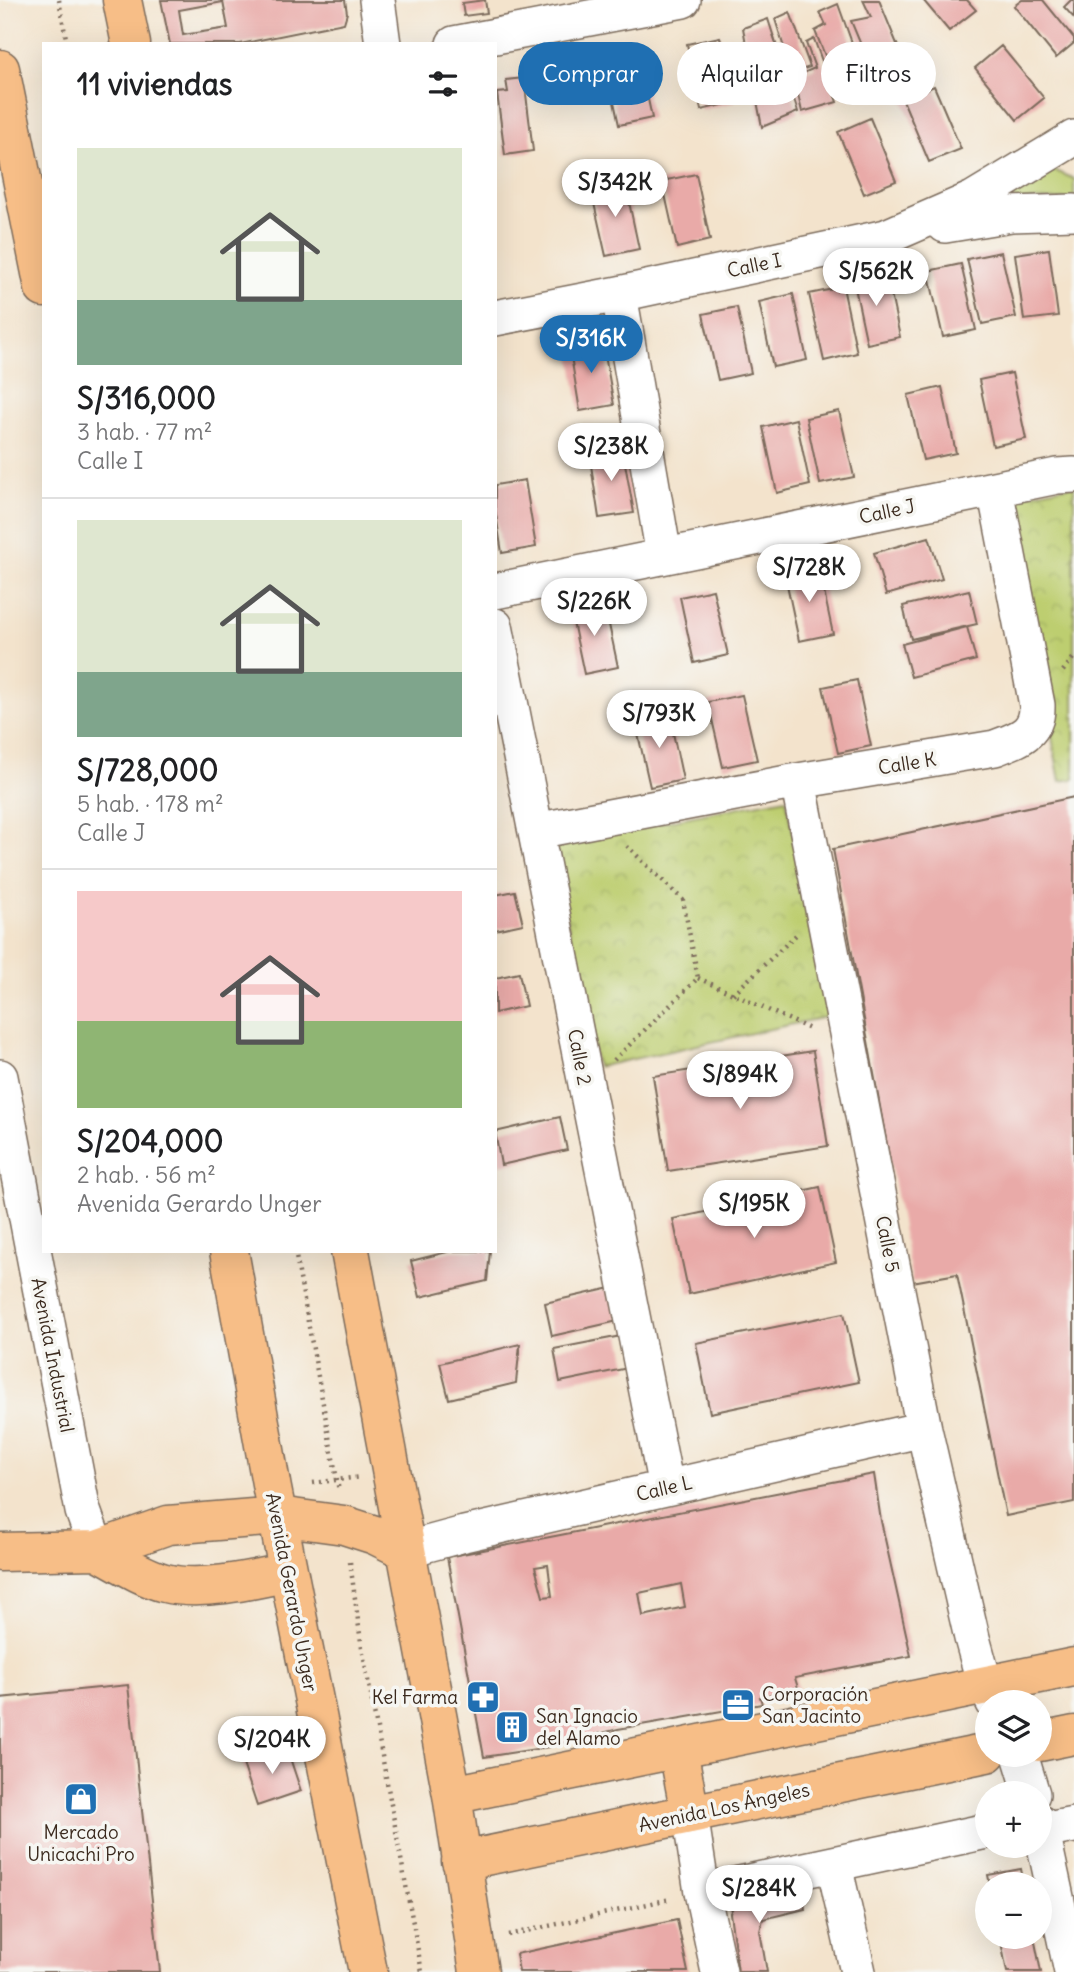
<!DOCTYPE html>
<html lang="es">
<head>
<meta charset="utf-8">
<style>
	:root { --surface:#fff; --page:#f2f2f2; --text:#202124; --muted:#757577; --line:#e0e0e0; --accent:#1f6fb2 }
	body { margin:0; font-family:Delius,sans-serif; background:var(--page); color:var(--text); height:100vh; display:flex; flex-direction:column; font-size:26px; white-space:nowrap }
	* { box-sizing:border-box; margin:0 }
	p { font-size:23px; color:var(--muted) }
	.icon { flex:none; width:38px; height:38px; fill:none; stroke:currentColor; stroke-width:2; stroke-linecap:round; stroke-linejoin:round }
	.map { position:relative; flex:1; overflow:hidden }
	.sheet { position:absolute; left:42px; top:42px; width:455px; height:1211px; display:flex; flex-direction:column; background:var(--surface); border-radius:0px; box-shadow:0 7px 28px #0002 }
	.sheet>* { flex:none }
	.top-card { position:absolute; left:518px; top:42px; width:450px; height:63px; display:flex; gap:14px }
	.tools { position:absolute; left:975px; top:1690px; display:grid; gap:14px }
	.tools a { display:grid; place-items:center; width:77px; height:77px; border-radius:50%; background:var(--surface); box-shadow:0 7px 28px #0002; font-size:35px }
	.price { position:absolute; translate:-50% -60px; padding:0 16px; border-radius:24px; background:#fff; color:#222; font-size:23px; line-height:46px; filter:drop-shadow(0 2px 4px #0008) }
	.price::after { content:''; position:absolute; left:50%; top:42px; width:21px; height:16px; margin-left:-10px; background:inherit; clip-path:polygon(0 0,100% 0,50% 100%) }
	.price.selected { background:var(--accent); color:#fff }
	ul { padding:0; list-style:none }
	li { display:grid; align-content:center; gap:14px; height:371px; padding:0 35px }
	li+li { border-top:2px solid var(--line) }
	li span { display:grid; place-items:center; height:217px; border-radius:0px; color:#555 }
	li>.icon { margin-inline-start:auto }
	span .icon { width:126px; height:126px; fill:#fffc; stroke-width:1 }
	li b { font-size:30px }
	h2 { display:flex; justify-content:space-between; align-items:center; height:84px; padding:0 35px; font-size:30px }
	.tag { padding:0 24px; border-radius:32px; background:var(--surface); box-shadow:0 7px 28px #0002; font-size:24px; line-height:63px }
	.tag.selected { background:var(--accent); color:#fff }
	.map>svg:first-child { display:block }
	.grass { fill:#bdce70; stroke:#7c7c47; stroke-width:2 }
	.park { fill:url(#park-crowns); stroke:#7c7c47; stroke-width:2 }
	.building { fill:#e9aaa8; fill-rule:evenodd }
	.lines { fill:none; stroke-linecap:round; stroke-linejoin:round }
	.minor-casing { stroke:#7b6b5b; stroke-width:38 }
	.major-casing { stroke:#7b6b5b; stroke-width:41 }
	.path { stroke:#7b6b5b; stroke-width:4.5; stroke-dasharray:2 5; stroke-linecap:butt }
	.minor { stroke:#fff; stroke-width:35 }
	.major { stroke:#f7be87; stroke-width:38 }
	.labels { text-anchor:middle; stroke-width:7; stroke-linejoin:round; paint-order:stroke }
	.street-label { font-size:19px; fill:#3b2a1e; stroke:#f6f6f2 }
	.poi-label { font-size:19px; fill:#3b2a1e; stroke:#f6f6f2; text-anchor:start }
</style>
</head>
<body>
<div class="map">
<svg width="1074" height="1972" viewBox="0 0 1074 1972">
	<defs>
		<pattern id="park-crowns" width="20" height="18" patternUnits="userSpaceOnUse" patternTransform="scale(1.75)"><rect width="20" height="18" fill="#bdce70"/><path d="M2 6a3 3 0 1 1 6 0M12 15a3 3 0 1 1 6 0" fill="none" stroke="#a3b161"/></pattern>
	</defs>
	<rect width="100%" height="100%" fill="#f6f6f2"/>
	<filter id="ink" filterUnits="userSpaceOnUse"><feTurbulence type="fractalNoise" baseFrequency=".0143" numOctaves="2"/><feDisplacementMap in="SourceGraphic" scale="14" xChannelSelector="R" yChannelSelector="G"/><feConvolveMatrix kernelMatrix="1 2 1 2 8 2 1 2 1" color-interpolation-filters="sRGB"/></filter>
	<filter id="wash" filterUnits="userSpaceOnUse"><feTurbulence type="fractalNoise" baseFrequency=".00686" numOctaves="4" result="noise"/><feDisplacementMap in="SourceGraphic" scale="28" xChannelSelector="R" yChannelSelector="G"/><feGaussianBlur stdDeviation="1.57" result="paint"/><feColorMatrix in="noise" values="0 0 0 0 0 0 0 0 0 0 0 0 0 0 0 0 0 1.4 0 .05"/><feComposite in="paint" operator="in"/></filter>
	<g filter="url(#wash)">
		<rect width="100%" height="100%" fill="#f3e3cc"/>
		<!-- grass -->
		<path class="grass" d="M1054,170L1074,179V199L1013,201L1010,194Z"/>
		<!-- park -->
		<path class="park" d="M1074,485V779L1060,781L1008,498Z
			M786,798L830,1016L597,1067L552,844Z"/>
		<g id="blocks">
			<!-- building -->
			<path class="building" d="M161,0H345L347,13L344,23L240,44H170ZM223,2L228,28L183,35L179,10Z
				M485,0L487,13L464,16L462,3Z
				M863,0H879L899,49L868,62L851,21L871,17Z
				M923,0H967L976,10L949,31Z
				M1022,0H1043L1074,38V43L1056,58L1014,6Z
				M1071,0H1074V18L1064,7Z
				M838,4L861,68L853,71L863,87L841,95L815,31L826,25L820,12Z
				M790,12L810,67L792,73L775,19Z
				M768,19L798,112L762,127L743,28Z
				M720,37L735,102L701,110L687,44Z
				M814,39L837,102L802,112L794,77L815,68L806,43Z
				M1001,46L1044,98L1017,120L975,68Z
				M638,52L652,118L619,125L605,60Z
				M524,78L533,151L505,155L497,93L508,92L506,80Z
				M934,86L961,149L929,162L903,100Z
				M870,118L896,181L864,194L838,132Z
				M696,174L710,240L677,248L662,181Z
				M625,183L639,249L606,256L591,190Z
				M1049,249L1058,316L1024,320L1015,254Z
				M1001,252L1016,317L982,324L967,259Z
				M961,264L976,330L943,337L928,271Z
				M886,271L900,337L867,344L853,278Z
				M843,287L857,353L824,361L809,294Z
				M793,294L807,360L773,367L759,302Z
				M737,307L751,373L718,380L703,314Z
				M602,338L614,405L580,411L569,344Z
				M1012,373L1026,439L993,446L979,380Z
				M942,387L956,453L923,460L908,395Z
				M839,411L854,477L820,484L806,418Z
				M796,419L810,485L777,493L763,427Z
				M622,447L634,513L599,518L589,452Z
				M525,480L536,547L502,553L495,508V485Z
				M929,537L942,579L886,595L874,553Z
				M819,568L833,634L799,641L785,575Z
				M713,590L728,655L694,663L680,597Z
				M969,590L977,624L911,639L903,606Z
				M604,601L618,667L584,674L570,608Z
				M967,627L976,660L911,677L902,644Z
				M857,680L871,746L838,753L823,687Z
				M742,695L757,760L723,767L708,702Z
				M669,714L683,780L650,787L635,721Z
				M1074,797V1502L1006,1516L957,1274L912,1282L833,849Z
				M515,891L523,924L495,930V895Z
				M519,973L526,1006L495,1013V978Z
				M813,1051L828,1146L668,1171L653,1076Z
				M560,1117L567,1150L501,1165L495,1132Z
				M820,1187L836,1262L689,1294L673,1219Z
				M451,1251H490L487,1281L420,1297L411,1261Z
				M611,1288L618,1321L552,1336L545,1303Z
				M844,1313L859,1382L710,1413L696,1343Z
				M621,1336L628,1368L560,1382L554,1349Z
				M520,1344L516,1383L449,1399L440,1363Z
				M874,1474L881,1521L911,1656L795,1678L798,1688L760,1697L762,1704L618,1729L549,1747L484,1757L447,1557ZM548,1565L552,1596L543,1597L535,1567ZM681,1584L685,1607L643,1616L639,1593Z
				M128,1685L160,1972H0V1698Z
				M286,1746L301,1791L257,1806L242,1761Z
				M1021,1869L1024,1885H990L988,1875Z
				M801,1887L805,1909L763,1919L760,1931L767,1972H738L730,1913L736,1901Z
				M677,1920L688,1972H519L516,1954Z
				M1000,1937H1034L1041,1972H1007Z"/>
		</g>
	</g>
	<g filter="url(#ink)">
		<use href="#blocks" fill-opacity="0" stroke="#7b6b5b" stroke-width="2"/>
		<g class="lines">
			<!-- minor casing -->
			<g class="minor-casing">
				<path id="minor" d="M377,0L383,44
					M454,44L683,0
					M945,225L1011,214L1074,212
					M619,294L664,556
					M495,318L619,294L886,237L973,199L1074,138
					M495,591L1057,476L1074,475
					M495,626L666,1487
					M798,781L924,1429L972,1638L985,1685L994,1703
					M536,831L798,781L995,748C1018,739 1038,734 1037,705L995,489
					M0,1077L83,1511L97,1550
					M405,1550L464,1534L924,1429
					M1020,1755L1032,1794
					M690,1814L702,1892L719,1972
					M1040,1823L1072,1972
					M1042,1831L1074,1825
					M834,1864L858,1972
					M702,1892L987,1831"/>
			</g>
			<!-- major casing -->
			<g class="major-casing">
				<path id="major" d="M122,0L131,44
					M0,69L44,288
					M229,1251L272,1489L368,1972
					M350,1251L452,1795L479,1972
					M97,1550C118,1561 142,1577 165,1583C201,1592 252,1580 288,1572
					M0,1552L97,1550L168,1525L278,1516L344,1525L375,1535L405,1550
					M1040,1742L1074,1735
					M678,1749L690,1814
					M452,1795L1074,1667
					M461,1861L987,1753"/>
			</g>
			<!-- path -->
			<path class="path" d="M59,0L67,44
				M1063,671L1074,657
				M698,978L812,1030
				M733,994L796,935
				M614,1060L698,978L683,900L627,846
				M295,1251L339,1491
				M313,1483L360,1477
				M350,1562L361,1642L422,1972
				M508,1935L670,1899"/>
			<!-- minor -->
			<use href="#minor" class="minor"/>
			<!-- major -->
			<use href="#major" class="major"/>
		</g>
	</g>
	<!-- icons -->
	<defs>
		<g id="pharmacy-square" transform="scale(1.75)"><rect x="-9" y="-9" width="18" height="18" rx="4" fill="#1f6fb2" stroke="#f6f6f2"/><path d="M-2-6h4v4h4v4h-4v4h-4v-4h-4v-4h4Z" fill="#fff"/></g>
		<g id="office-square" transform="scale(1.75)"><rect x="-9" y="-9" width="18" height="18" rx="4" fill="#1f6fb2" stroke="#f6f6f2"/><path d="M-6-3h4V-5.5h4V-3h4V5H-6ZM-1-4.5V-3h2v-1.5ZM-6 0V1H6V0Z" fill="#fff"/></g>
		<g id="building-square" transform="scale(1.75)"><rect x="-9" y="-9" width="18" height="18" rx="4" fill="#1f6fb2" stroke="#f6f6f2"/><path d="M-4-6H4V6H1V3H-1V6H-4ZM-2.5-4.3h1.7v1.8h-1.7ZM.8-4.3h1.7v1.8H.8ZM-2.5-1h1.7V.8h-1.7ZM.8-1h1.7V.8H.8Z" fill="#fff"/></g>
		<g id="shop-square" transform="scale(1.75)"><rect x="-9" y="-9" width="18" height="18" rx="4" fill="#1f6fb2" stroke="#f6f6f2"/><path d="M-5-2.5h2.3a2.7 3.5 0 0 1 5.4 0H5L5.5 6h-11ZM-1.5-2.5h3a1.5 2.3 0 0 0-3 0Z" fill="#fff"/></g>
	</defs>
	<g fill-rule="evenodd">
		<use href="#pharmacy-square" x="483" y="1697"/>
		<use href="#office-square" x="738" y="1705"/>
		<use href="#building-square" x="512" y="1727"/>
		<use href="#shop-square" x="81" y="1799"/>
	</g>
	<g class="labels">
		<!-- street labels -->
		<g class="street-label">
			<text transform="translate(754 265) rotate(-12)" y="7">Calle I</text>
			<text transform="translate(887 511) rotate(-12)" y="7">Calle J</text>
			<text transform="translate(907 763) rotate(-9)" y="7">Calle K</text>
			<text transform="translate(580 1057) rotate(79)" y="7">Calle 2</text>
			<text transform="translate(888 1244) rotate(79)" y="7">Calle 5</text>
			<text transform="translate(53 1355) rotate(79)" y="7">Avenida Industrial</text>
			<text transform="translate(664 1488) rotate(-13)" y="7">Calle L</text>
			<text transform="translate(292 1592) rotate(79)" y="7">Avenida Gerardo Unger</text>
			<text transform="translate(724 1807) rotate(-12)" y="7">Avenida Los Ángeles</text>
		</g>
		<!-- poi labels -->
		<g class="poi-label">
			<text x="762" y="1701">Corporación<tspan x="762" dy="22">San Jacinto</tspan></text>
			<text x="458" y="1704" text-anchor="end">Kel Farma</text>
			<text x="536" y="1723">San Ignacio<tspan x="536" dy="22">del Alamo</tspan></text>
			<text x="81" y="1839" text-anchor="middle">Mercado<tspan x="81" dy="22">Unicachi Pro</tspan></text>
		</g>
	</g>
</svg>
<div class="tools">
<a><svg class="icon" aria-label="layers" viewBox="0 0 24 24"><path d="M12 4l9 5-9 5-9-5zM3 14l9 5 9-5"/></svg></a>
<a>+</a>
<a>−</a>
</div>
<b class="price" style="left:615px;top:219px">S/342K</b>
<b class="price" style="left:876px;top:308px">S/562K</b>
<b class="price selected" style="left:591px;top:375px">S/316K</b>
<b class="price" style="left:611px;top:483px">S/238K</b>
<b class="price" style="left:809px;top:604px">S/728K</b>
<b class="price" style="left:594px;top:638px">S/226K</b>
<b class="price" style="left:659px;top:750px">S/793K</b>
<b class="price" style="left:740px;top:1111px">S/894K</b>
<b class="price" style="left:754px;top:1240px">S/195K</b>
<b class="price" style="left:272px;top:1776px">S/204K</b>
<b class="price" style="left:759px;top:1925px">S/284K</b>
<div class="top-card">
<a class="tag selected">Comprar</a>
<a class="tag">Alquilar</a>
<a class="tag">Filtros</a>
</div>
<section class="sheet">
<h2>11 viviendas<svg class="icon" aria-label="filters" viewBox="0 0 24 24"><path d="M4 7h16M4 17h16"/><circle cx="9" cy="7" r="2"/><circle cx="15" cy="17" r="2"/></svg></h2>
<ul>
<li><span style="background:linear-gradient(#dfe7d0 70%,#7fa58c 0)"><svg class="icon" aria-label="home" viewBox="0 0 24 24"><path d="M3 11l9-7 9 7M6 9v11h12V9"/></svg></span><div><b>S/316,000</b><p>3 hab. · 77 m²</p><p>Calle I</p></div></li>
<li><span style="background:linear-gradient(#dfe7d0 70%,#7fa58c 0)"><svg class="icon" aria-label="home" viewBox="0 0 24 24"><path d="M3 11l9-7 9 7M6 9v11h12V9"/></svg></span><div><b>S/728,000</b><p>5 hab. · 178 m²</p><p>Calle J</p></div></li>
<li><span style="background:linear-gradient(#f6c9c9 60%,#8fb573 0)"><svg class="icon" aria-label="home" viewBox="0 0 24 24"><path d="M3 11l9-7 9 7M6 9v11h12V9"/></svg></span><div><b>S/204,000</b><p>2 hab. · 56 m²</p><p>Avenida Gerardo Unger</p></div></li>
</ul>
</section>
</div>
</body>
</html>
